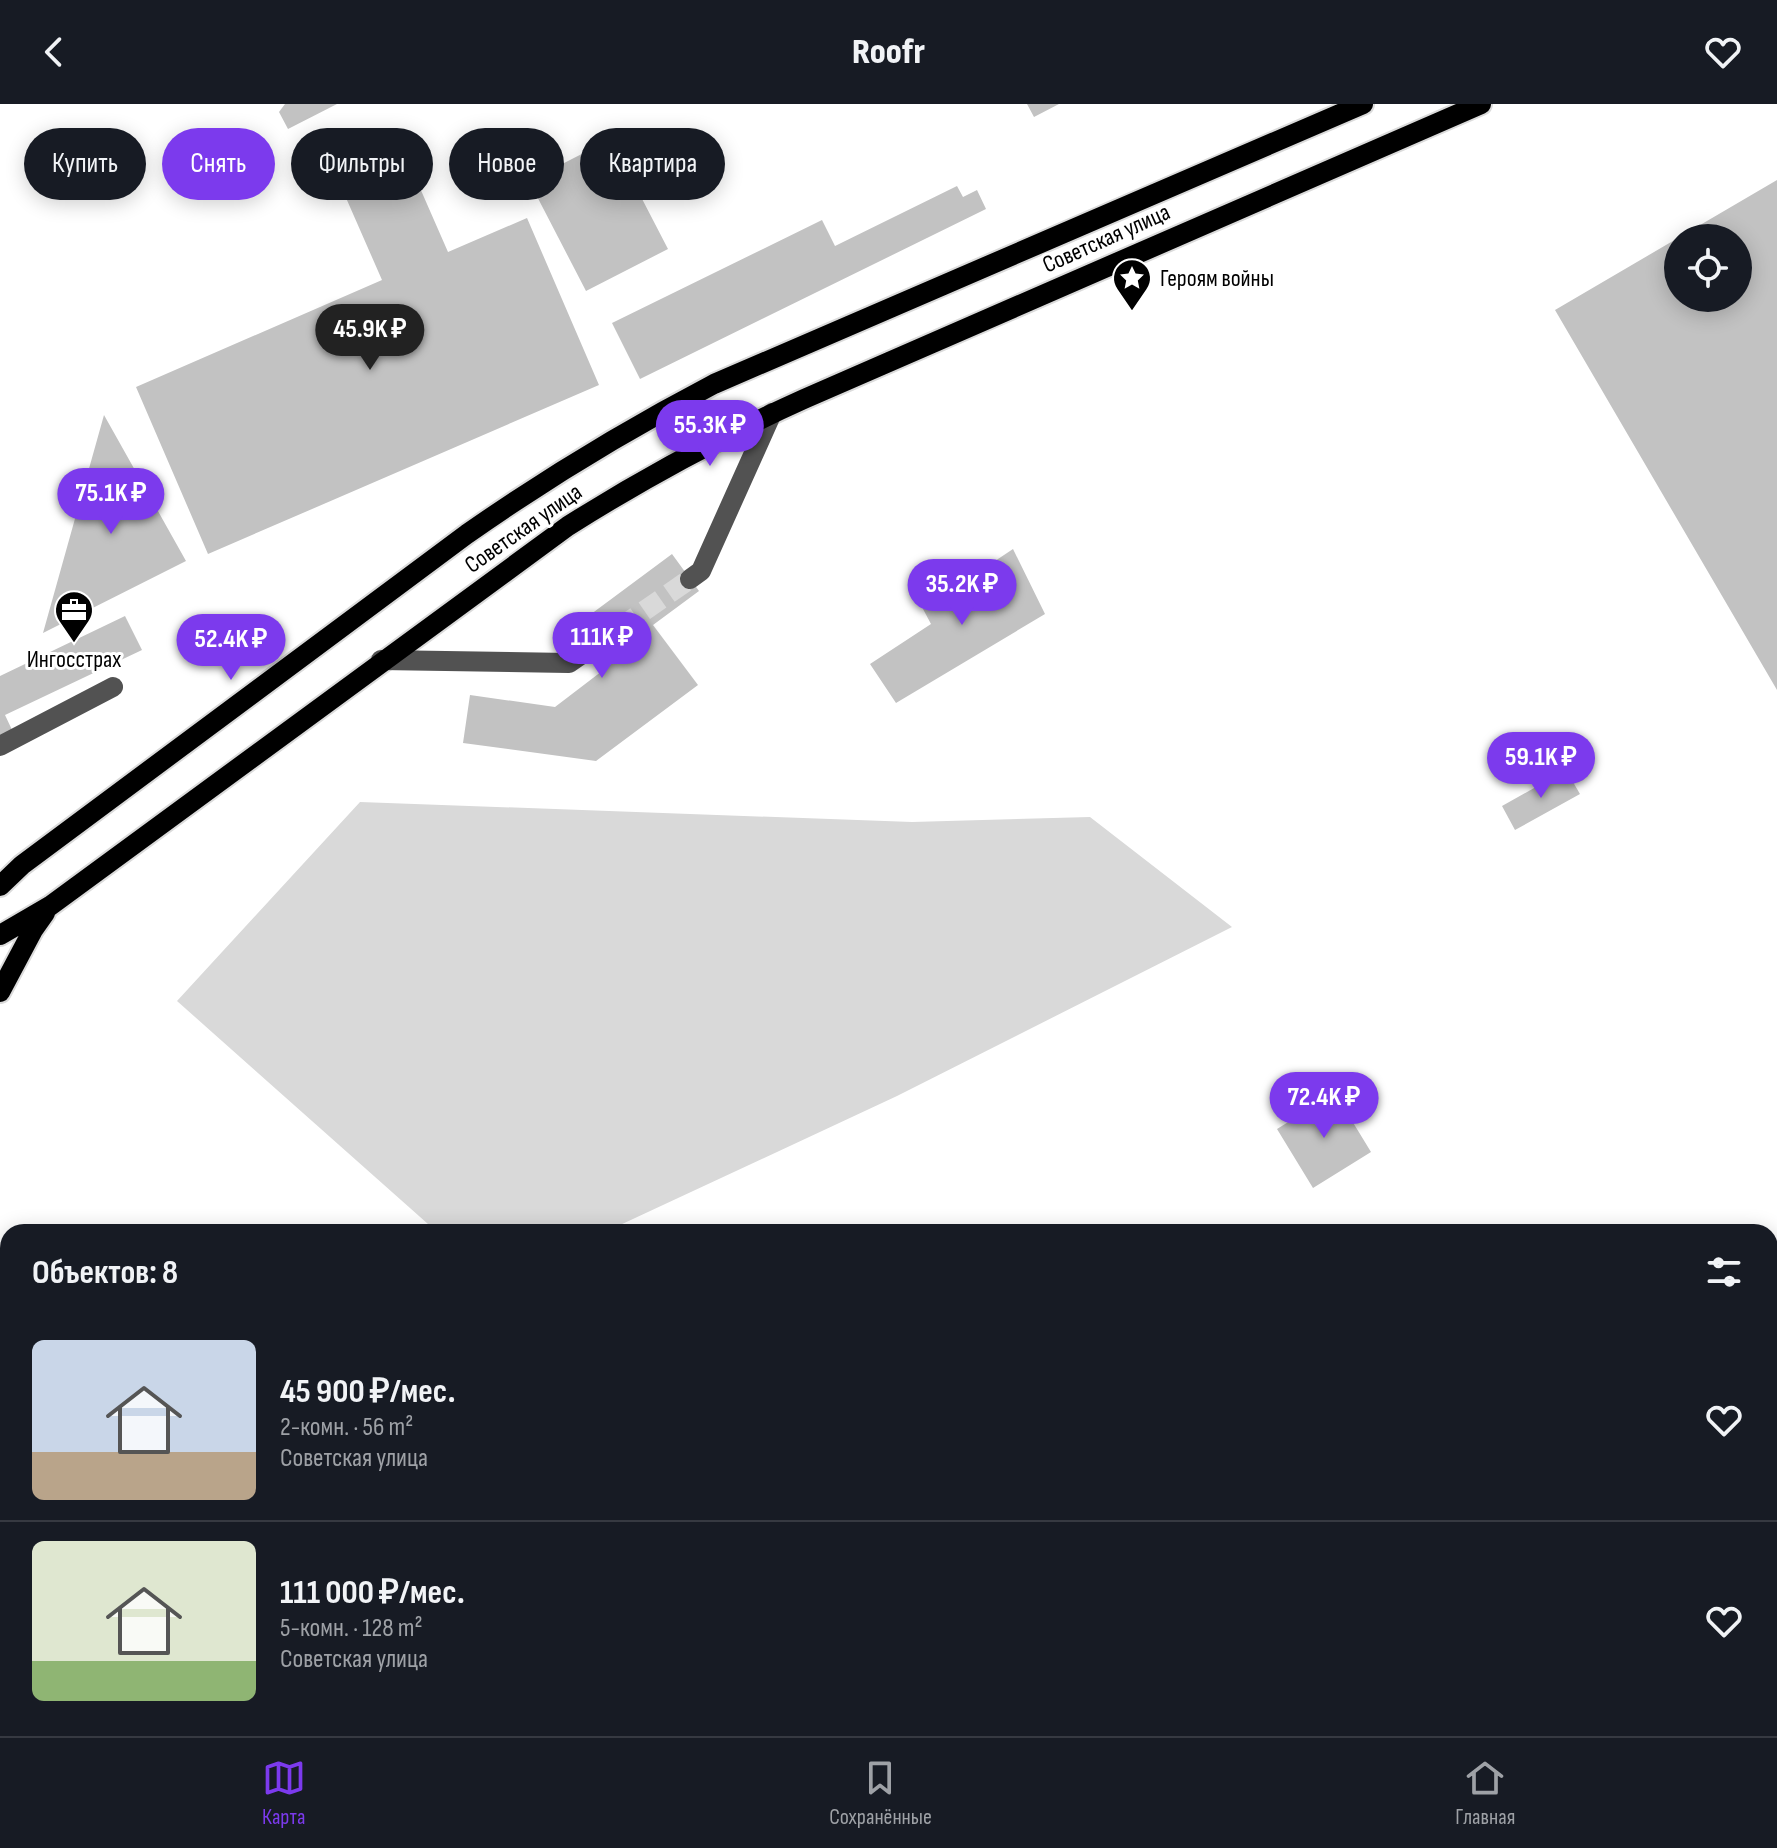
<!DOCTYPE html>
<html lang="ru">
<head>
<meta charset="utf-8">
<style>
	:root { --surface:#171b24; --page:#20242c; --text:#f1f3f6; --muted:#9ea1a6; --line:#363941; --accent:#7c3aed }
	body { margin:0; font-family:"Sofia Sans Condensed",sans-serif; background:var(--page); color:var(--text); height:100vh; display:flex; flex-direction:column; font-size:30px; white-space:nowrap }
	* { box-sizing:border-box; margin:0 }
	p { font-size:26px; color:var(--muted) }
	.icon { flex:none; width:44px; height:44px; fill:none; stroke:currentColor; stroke-width:2; stroke-linecap:round; stroke-linejoin:round }
	.map { position:relative; flex:1; overflow:hidden }
	.side { position:absolute; left:0px; top:1120px; width:1778px; height:512px; display:flex; flex-direction:column; background:var(--surface); border-radius:24px 24px 0 0; box-shadow:0 4px 20px #0003 }
	.side>* { flex:none }
	.banner { position:absolute; left:24px; top:24px; width:800px; height:72px; display:flex; gap:16px }
	.controls { position:absolute; left:1664px; top:120px; display:grid; gap:16px }
	.controls a { display:grid; place-items:center; width:88px; height:88px; border-radius:50%; background:var(--surface); box-shadow:0 4px 20px #0003; font-size:40px }
	.price { position:absolute; translate:-50% -68px; padding:0 18px; border-radius:28px; background:var(--accent); color:#fff; font-size:26px; line-height:52px; filter:drop-shadow(0 2px 4px #0008) }
	.price::after { content:''; position:absolute; left:50%; top:48px; width:24px; height:18px; margin-left:-12px; background:inherit; clip-path:polygon(0 0,100% 0,50% 100%) }
	.price.selected { background:#222; color:#fff }
	ul { padding:0; list-style:none }
	li { display:flex; align-items:center; gap:24px; height:200px; padding:0 32px }
	li+li { border-top:2px solid var(--line) }
	li span { display:grid; place-items:center; flex:none; width:224px; height:160px; border-radius:12px; color:#555 }
	li>.icon { margin-inline-start:auto }
	span .icon { width:96px; height:96px; fill:#fffc; stroke-width:1 }
	li b { font-size:34px }
	h2 { display:flex; justify-content:space-between; align-items:center; height:96px; padding:0 32px; font-size:34px }
	.chip { padding:0 28px; border-radius:36px; background:var(--surface); box-shadow:0 4px 20px #0003; font-size:28px; line-height:72px }
	.chip.selected { background:var(--accent); color:#fff }
	header { display:flex; justify-content:space-between; align-items:center; height:104px; padding:0 32px; background:var(--surface); font-size:36px; font-weight:800 }
	.dock { display:flex; justify-content:space-around; align-items:center; height:112px; border-top:2px solid var(--line); background:var(--surface); font-size:22px; color:var(--muted) }
	.dock a { display:grid; justify-items:center; gap:4px }
	.dock .selected { color:var(--accent) }
	.map>svg:first-child { display:block }
	.green { fill:#d9d9d9 }
	.lines { fill:none; stroke-linecap:round; stroke-linejoin:round }
	.river { stroke:#a0a0a0; stroke-width:60 }
	.building { fill:#c2c2c2; fill-rule:evenodd }
	.minor-tunnel { stroke:#d9d9d9; stroke-width:20; stroke-dasharray:20 10; stroke-linecap:butt }
	.major-casing { stroke:#dbdbdb; stroke-width:24 }
	.path { stroke:#747474; stroke-width:5; stroke-dasharray:2 4; stroke-linecap:butt }
	.minor { stroke:#525252; stroke-width:20 }
	.major { stroke:#000; stroke-width:20 }
	.rail { stroke:#000; stroke-width:6; stroke-dasharray:12 4 2 4; stroke-linecap:butt }
	.labels { text-anchor:middle; stroke-width:6; stroke-linejoin:round; paint-order:stroke }
	.street-label { font-size:24px; fill:#000; stroke:#fff }
	.poi-label { font-size:24px; fill:#000; stroke:#fff; text-anchor:start }
</style>
</head>
<body>
<header><svg class="icon" aria-label="back" viewBox="0 0 24 24"><path d="M15 5l-7 7 7 7"/></svg>Roofr<svg class="icon" aria-label="heart" viewBox="0 0 24 24"><path d="M12 20l-8-8c-3-5 5-10 8-4 3-6 11-1 8 4z"/></svg></header>
<div class="map">
<svg width="1777" height="1632" viewBox="0 0 1777 1632">
	<rect width="100%" height="100%" fill="#fff"/>
	<!-- green -->
	<path class="green" d="M360,698L912,718L1090,713L1232,823L897,992L605,1128H437L177,897Z
		M1777,1541V1632H1617L1631,1624H1770V1545Z
		M282,1624H480L513,1632H281Z"/>
	<g class="lines">
		<!-- river -->
		<path class="river" d="M0,1275L8,1271
			M745,1624L751,1632"/>
	</g>
	<!-- building -->
	<path class="building" d="M285,0H337L288,25L279,8Z
		M1027,0H1059L1034,13Z
		M611,35L668,145L586,187L529,77Z
		M409,59L448,148L527,114L599,281L208,450L136,283L382,176L343,87Z
		M1777,76V586L1555,206ZM1678,134H1738V194H1678Z
		M957,82L963,93L977,86L986,105L640,275L612,219L822,116L835,142Z
		M104,311L186,457L43,529Z
		M1013,445L1045,510L896,599L870,560L931,520L923,505Z
		M672,450L699,487L653,521L698,581L596,657L463,639L470,591L555,603L610,561L579,519Z
		M125,512L142,546L5,611L13,628L0,634V572Z
		M1566,666L1580,690L1515,726L1502,702Z
		M1335,989L1371,1048L1313,1084L1277,1025Z"/>
	<g class="lines">
		<!-- minor-tunnel -->
		<path class="minor-tunnel" d="M595,541L690,475"/>
		<!-- major casing -->
		<g class="major-casing">
			<path id="major" d="M0,782L22,761L467,430C547,374 628,325 714,280L1363,0
				M0,831L50,802L568,422C644,374 722,332 804,295L1481,0
				M0,888L33,826L45,809"/>
		</g>
		<!-- path -->
		<path class="path" d="M1770,1434L1777,1429
			M1452,1632L1465,1624"/>
		<!-- minor -->
		<path class="minor" d="M690,475L701,467L772,309
			M381,556L569,559L595,541
			M0,642L113,583
			M0,1601H3"/>
		<!-- major -->
		<use href="#major" class="major"/>
		<!-- rail -->
		<path class="rail" d="M1770,1342L1777,1338
			M1770,1371L1777,1367
			M1280,1632L1292,1624
			M1329,1632L1342,1624"/>
	</g>
	<!-- icons -->
	<defs>
		<g id="sight-pin" transform="scale(2)"><path d="M0 17L-7.5 6A9.5 9.5 0 1 1 7.5 6Z" fill="#000" stroke="#fff"/><path d="M0-6L1.8-2.2L6-1.7L2.9 1.2L3.7 5.4L0 3.3L-3.7 5.4L-2.9 1.2L-6-1.7L-1.8-2.2Z" fill="#fff"/></g>
		<g id="office-pin" transform="scale(2)"><path d="M0 17L-7.5 6A9.5 9.5 0 1 1 7.5 6Z" fill="#000" stroke="#fff"/><path d="M-6-3h4V-5.5h4V-3h4V5H-6ZM-1-4.5V-3h2v-1.5ZM-6 0V1H6V0Z" fill="#fff"/></g>
	</defs>
	<g fill-rule="evenodd">
		<use href="#sight-pin" x="1132" y="174"/>
		<use href="#office-pin" x="74" y="506"/>
	</g>
	<g class="labels">
		<!-- street labels -->
		<g class="street-label">
			<text transform="translate(1106 134) rotate(-24)" y="8">Советская улица</text>
			<text transform="translate(523 424) rotate(-35)" y="8">Советская улица</text>
		</g>
		<!-- poi labels -->
		<g class="poi-label">
			<text x="1160" y="182">Героям войны</text>
			<text x="74" y="563" text-anchor="middle">Ингосстрах</text>
		</g>
	</g>
</svg>
<div class="controls">
<a><svg class="icon" aria-label="locate" viewBox="0 0 24 24"><circle cx="12" cy="12" r="6"/><path d="M12 2v4M12 18v4M2 12h4M18 12h4"/></svg></a>
</div>
<b class="price selected" style="left:370px;top:268px">45.9K ₽</b>
<b class="price" style="left:710px;top:364px">55.3K ₽</b>
<b class="price" style="left:111px;top:432px">75.1K ₽</b>
<b class="price" style="left:962px;top:523px">35.2K ₽</b>
<b class="price" style="left:602px;top:576px">111K ₽</b>
<b class="price" style="left:231px;top:578px">52.4K ₽</b>
<b class="price" style="left:1541px;top:696px">59.1K ₽</b>
<b class="price" style="left:1324px;top:1036px">72.4K ₽</b>
<div class="banner">
<a class="chip">Купить</a>
<a class="chip selected">Снять</a>
<a class="chip">Фильтры</a>
<a class="chip">Новое</a>
<a class="chip">Квартира</a>
</div>
<section class="side">
<h2>Объектов: 8<svg class="icon" aria-label="filters" viewBox="0 0 24 24"><path d="M4 7h16M4 17h16"/><circle cx="9" cy="7" r="2"/><circle cx="15" cy="17" r="2"/></svg></h2>
<ul>
<li><span style="background:linear-gradient(#c9d6e8 70%,#b9a48a 0)"><svg class="icon" aria-label="home" viewBox="0 0 24 24"><path d="M3 11l9-7 9 7M6 9v11h12V9"/></svg></span><div><b>45 900 ₽/мес.</b><p>2-комн. · 56 m²</p><p>Советская улица</p></div><svg class="icon" aria-label="heart" viewBox="0 0 24 24"><path d="M12 20l-8-8c-3-5 5-10 8-4 3-6 11-1 8 4z"/></svg></li>
<li><span style="background:linear-gradient(#dfe7d0 75%,#8fb573 0)"><svg class="icon" aria-label="home" viewBox="0 0 24 24"><path d="M3 11l9-7 9 7M6 9v11h12V9"/></svg></span><div><b>111 000 ₽/мес.</b><p>5-комн. · 128 m²</p><p>Советская улица</p></div><svg class="icon" aria-label="heart" viewBox="0 0 24 24"><path d="M12 20l-8-8c-3-5 5-10 8-4 3-6 11-1 8 4z"/></svg></li>
</ul>
</section>
</div>
<nav class="dock">
<a class="selected"><svg class="icon" aria-label="map" viewBox="0 0 24 24"><path d="M3 6l6-2 6 2 6-2v14l-6 2-6-2-6 2zM9 4v14M15 6v14"/></svg>Карта</a>
<a><svg class="icon" aria-label="saved" viewBox="0 0 24 24"><path d="M7 4h10v16l-5-4-5 4z"/></svg>Сохранённые</a>
<a><svg class="icon" aria-label="home" viewBox="0 0 24 24"><path d="M3 11l9-7 9 7M6 9v11h12V9"/></svg>Главная</a>
</nav>
</body>
</html>
